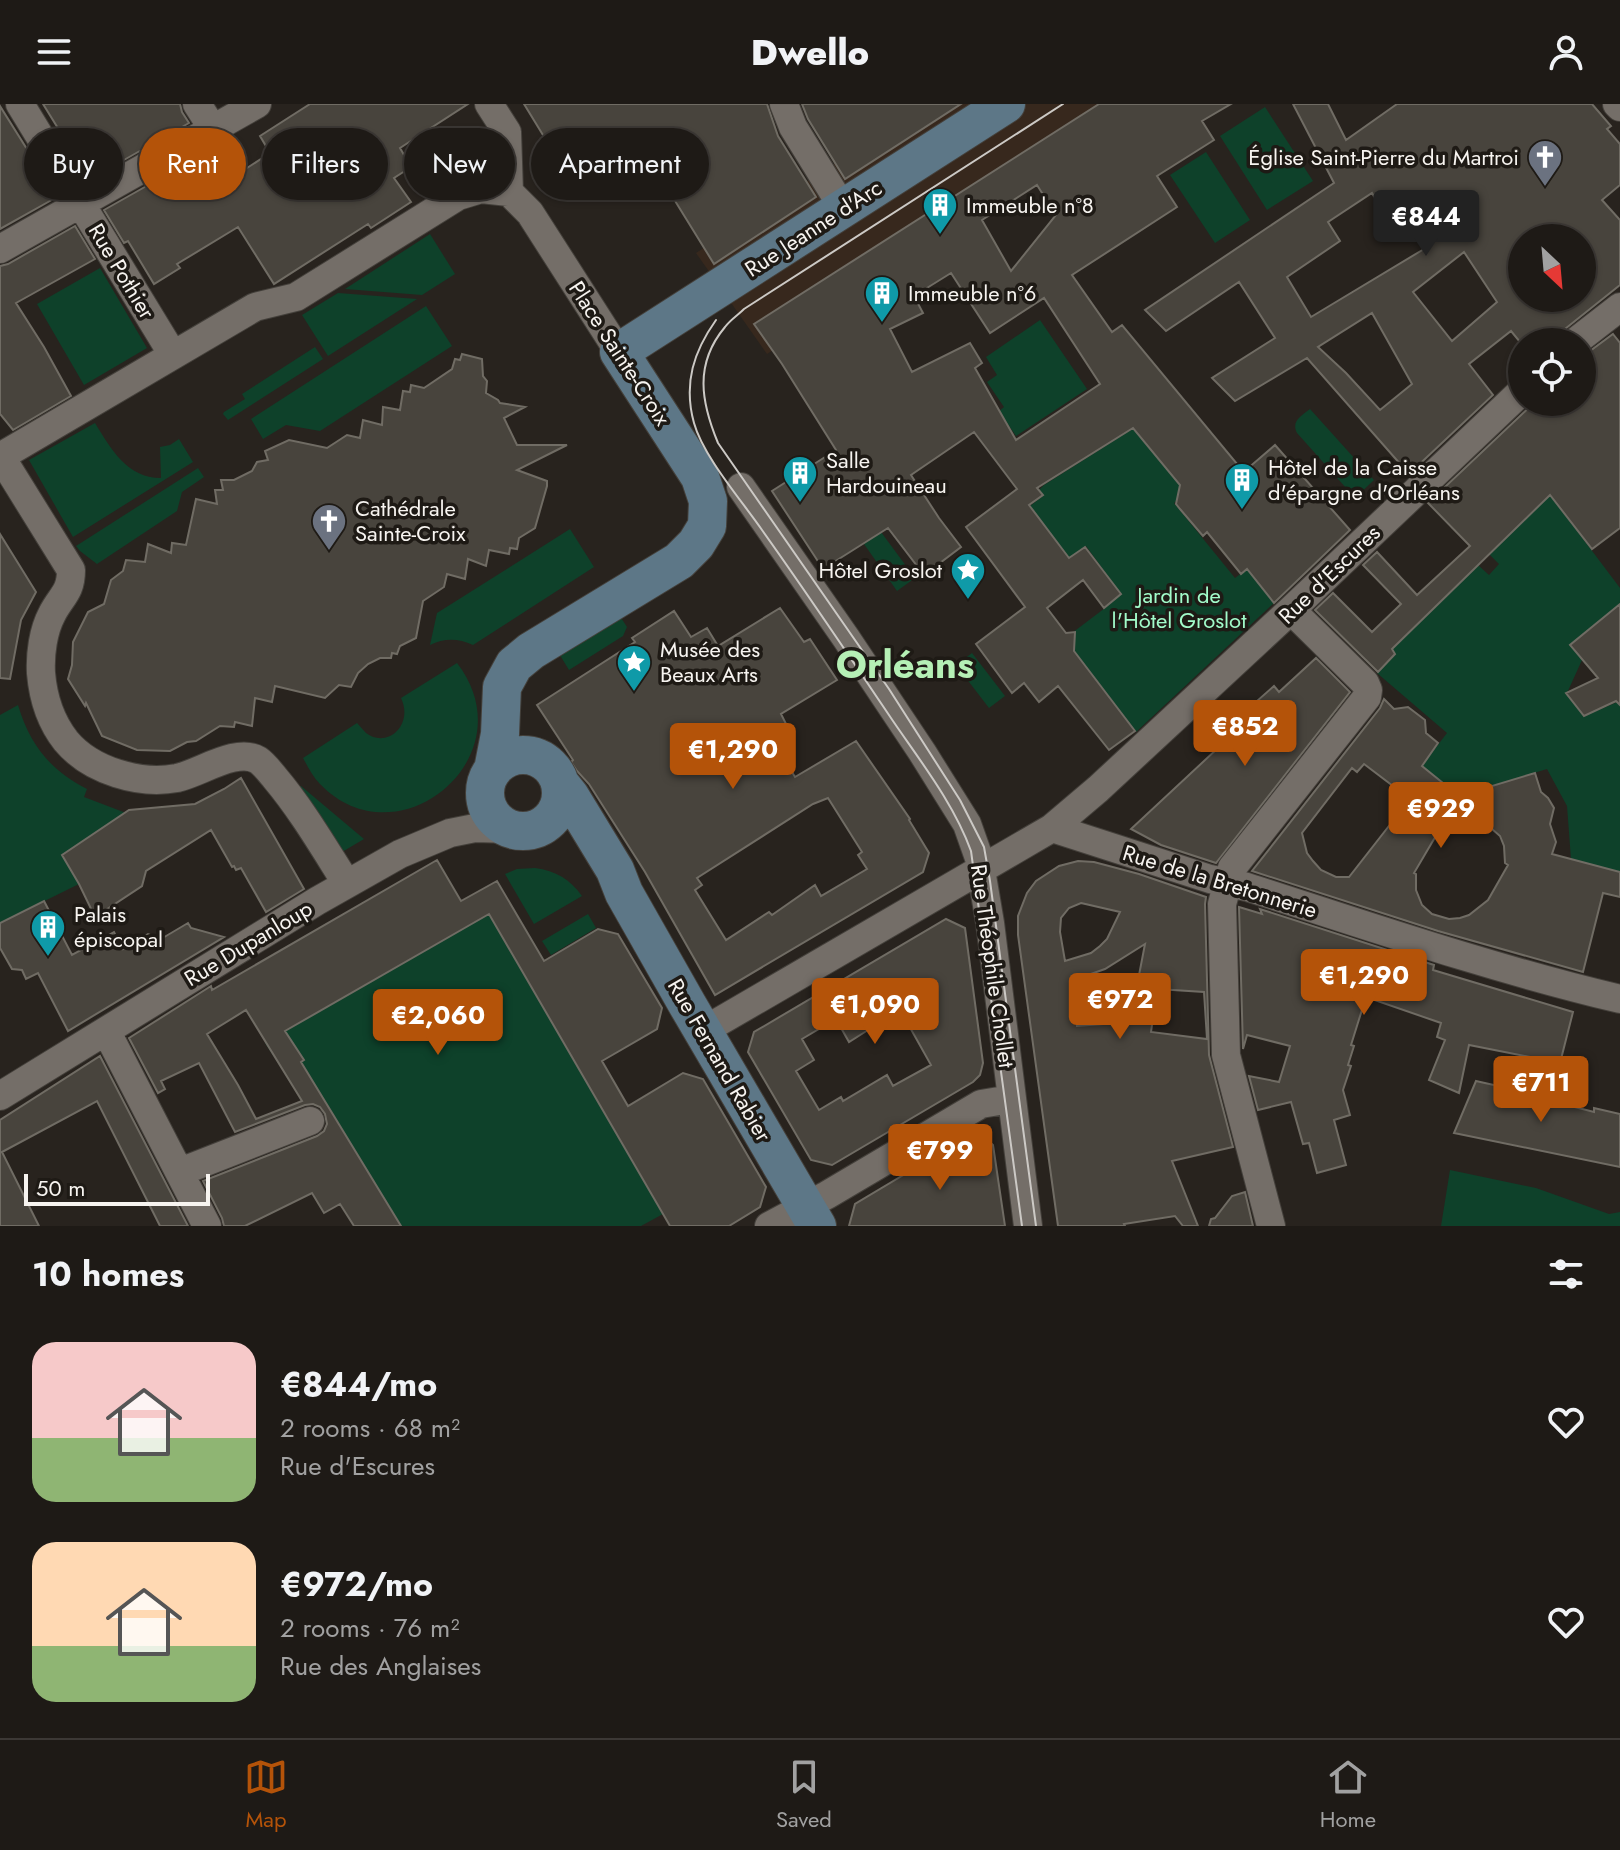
<!DOCTYPE html>
<html lang="en">
<head>
<meta charset="utf-8">
<style>
	:root { --surface:#1e1a16; --page:#2b2723; --text:#f1f3f6; --muted:#a1a1a1; --line:#3c3835; --accent:#b45309 }
	body { margin:0; font-family:Jost,sans-serif; background:var(--page); color:var(--text); height:100vh; display:flex; flex-direction:column; font-size:30px; white-space:nowrap }
	* { box-sizing:border-box; margin:0 }
	p { font-size:26px; color:var(--muted) }
	.icon { flex:none; width:44px; height:44px; fill:none; stroke:currentColor; stroke-width:2; stroke-linecap:round; stroke-linejoin:round }
	.map { position:relative; height:1122px; overflow:hidden }
	.drawer { display:flex; flex-direction:column; background:var(--surface); flex:1 }
	.drawer>* { flex:none }
	.guide { position:absolute; left:24px; top:24px; width:800px; height:72px; display:flex; gap:16px }
	.needle { width:52px; rotate:154deg }
	.controls { position:absolute; left:1508px; top:120px; display:grid; gap:16px }
	.controls a { display:grid; place-items:center; width:88px; height:88px; border-radius:50%; background:var(--surface); box-shadow:0 2px 6px #0004,0 0 0 2px var(--line); font-size:40px }
	.scale { position:absolute; left:24px; bottom:20px; width:186px; box-sizing:border-box; padding-left:8px; border:4px solid #f7f4f0; border-top:0; font-size:22px; line-height:28px; white-space:nowrap; color:#f7f4f0; -webkit-text-stroke:6px #1e1a15; paint-order:stroke }
	.price { position:absolute; translate:-50% -68px; padding:0 18px; border-radius:8px; background:var(--accent); color:#fff; font-size:26px; line-height:52px; filter:drop-shadow(0 2px 4px #0008) }
	.price::after { content:''; position:absolute; left:50%; top:48px; width:24px; height:18px; margin-left:-12px; background:inherit; clip-path:polygon(0 0,100% 0,50% 100%) }
	.price.selected { background:#222; color:#fff }
	ul { padding:0; list-style:none }
	li { display:flex; align-items:center; gap:24px; height:200px; padding:0 32px }
	li span { display:grid; place-items:center; flex:none; width:224px; height:160px; border-radius:24px; color:#555 }
	li>.icon { margin-inline-start:auto }
	span .icon { width:96px; height:96px; fill:#fffc; stroke-width:1 }
	li b { font-size:34px }
	h2 { display:flex; justify-content:space-between; align-items:center; height:96px; padding:0 32px; font-size:34px }
	.tag { padding:0 28px; border-radius:36px; background:var(--surface); box-shadow:0 2px 6px #0004,0 0 0 2px var(--line); font-size:28px; line-height:72px }
	.tag.selected { background:var(--accent); color:#fff }
	header { display:flex; justify-content:space-between; align-items:center; height:104px; padding:0 32px; background:var(--surface); font-size:36px; font-weight:800 }
	.tabs { display:flex; justify-content:space-around; align-items:center; height:112px; border-top:2px solid var(--line); background:var(--surface); font-size:22px; color:var(--muted) }
	.tabs a { display:grid; justify-items:center; gap:4px }
	.tabs .selected { color:var(--accent) }
	.map>svg:first-child { display:block }
	.commercial { fill:#37281d }
	.green { fill:#0e412a }
	.building { fill:#48443d; stroke:#706c64; stroke-width:2; fill-rule:evenodd }
	.lines { fill:none; stroke-linecap:round; stroke-linejoin:round }
	.street-casing { stroke:#44403b; stroke-width:30 }
	.secondary-casing { stroke:#44403b; stroke-width:40 }
	.street { stroke:#746e68; stroke-width:28 }
	.secondary { stroke:#5d7787; stroke-width:38 }
	.tram { stroke:#ccc9c5; stroke-width:2 }
	.labels { text-anchor:middle; stroke-width:7; stroke-linejoin:round; paint-order:stroke }
	.poi-label { font-size:22px; fill:#f7f4f0; stroke:#1e1a15; text-anchor:start }
	.street-label { font-size:22px; fill:#f7f4f0; stroke:#1e1a15 }
	.park-label { font-size:22px; fill:#a2fbca; stroke:#1e1a15 }
	.town-label { font-size:38px; font-weight:bold; fill:#b5f0b5; stroke:#1e1a15 }
</style>
</head>
<body>
<header><svg class="icon" aria-label="menu" viewBox="0 0 24 24"><path d="M4 6h16M4 12h16M4 18h16"/></svg>Dwello<svg class="icon" aria-label="person" viewBox="0 0 24 24"><circle cx="12" cy="8" r="4"/><path d="M4 21q1-7 8-7t8 7"/></svg></header>
<div class="map">
<svg width="1620" height="1122" viewBox="0 0 1620 1122">
	<rect width="100%" height="100%" fill="#28231e"/>
	<!-- commercial -->
	<path class="commercial" d="M927,0H1156L767,250L696,149Z"/>
	<!-- green -->
	<path class="green" d="M1265,3L1313,77L1267,106L1220,32Z
		M468,27L483,51L441,78L426,54Z
		M1206,48L1250,116L1215,139L1170,71Z
		M430,130L455,170L422,191L345,185Z
		M100,164L147,244L84,281L37,200Z
		M338,189L417,195L328,252L302,211Z
		M426,202L452,242L320,327L286,321L263,335L251,315Z
		M1040,216L1087,285L1016,332L999,307L1004,303L987,278L997,271L986,253Z
		M315,243L323,255L228,316L223,310L224,308L245,295L242,290Z
		M1310,305L1374,376L1355,394L1297,329C1291,317 1301,312 1310,305Z
		M95,319C111,345 127,374 161,374L160,343L170,341L179,335L193,358L73,433L29,356Z
		M1134,324L1186,389L1174,399L1235,474L1247,465L1274,499L1136,628L1070,541L1072,529L1105,504L1121,490L1086,442L1069,454L1030,402L1043,392L1039,386L1044,381Z
		M198,364L204,373L182,388L177,407L97,460L80,447L76,442Z
		M1550,391L1620,484V500L1571,541L1582,556L1567,589L1584,612L1620,597V768L1571,755L1567,702L1547,665L1459,692L1421,663L1447,629L1377,569L1395,550L1392,545L1478,461L1489,471L1499,460L1489,450Z
		M570,425L594,463L473,541C458,534 444,534 430,541L437,509Z
		M881,428L915,474L897,487L864,440Z
		M618,509L627,523L623,532L569,566L558,548Z
		M972,549L1005,592L989,604L956,561Z
		M457,559C529,652 398,761 320,680C313,673 308,663 303,654L357,619C360,622 363,626 366,629C387,645 414,621 401,594Z
		M18,601C30,641 50,666 87,685L84,693L126,709L62,751L79,780L0,819V611Z
		M301,682L364,735L337,751L295,685Z
		M535,764C556,767 570,775 582,792L534,820L505,770L517,765Z
		M484,802L663,1110L641,1122H401L301,958L304,956L302,953L282,965L265,939L473,819Z
		M588,810L596,824L551,851L542,837Z
		M1450,1066L1536,1084L1609,1110L1620,1108V1122H1441Z"/>
	<!-- building -->
	<path class="building" d="M43,0H180L182,8L189,19L87,77L74,56L77,55Z
		M310,0H468L400,44L411,63L394,74L411,98L371,124L368,120L274,180L238,123L177,160L180,164L154,180L128,137L124,139L104,106L182,62L201,94L270,49L260,32Z
		M524,0H767L778,32L816,93L714,160L635,32L570,71L558,53L557,54Z
		M802,0H961L845,75L808,15Z
		M1099,0H1231L1202,17L1214,36L1157,72L1177,103L1072,171L1112,228L1122,221L1242,366L1244,364L1246,366L1275,341L1350,426L1274,499L1247,465L1241,470L1207,428L1203,432L1180,405L1176,400L1180,381L1133,324L1037,384L1043,391L1029,401L1069,454L1085,443L1121,490L1104,504L1083,476L1047,504L1066,529L1075,528L1074,547L1135,627L1109,646L1058,582L1039,598L1024,579L1012,589L976,540L1025,503L966,423L1017,385L974,328L911,371L939,414L961,443L924,471L888,424L823,465L772,387L836,346L782,260L754,220ZM1037,81L1056,111L1011,167L982,116ZM951,169L990,229L1044,194L1100,280L1016,336L975,264L982,259L970,239L912,268L890,225L923,209L914,192Z
		M1293,0H1328L1346,36L1397,0H1592L1611,22L1607,25L1620,40V81L1602,96L1620,116V181L1565,225L1560,231L1558,238H1520L1511,227L1469,260L1493,291L1409,370L1307,254L1235,297L1212,274L1275,234L1239,178L1166,227L1145,206L1334,79ZM1372,89L1379,101L1395,91L1429,142L1311,213L1287,173L1340,137L1328,118ZM1522,134H1582V194H1522ZM1464,148L1497,198L1452,237L1413,188ZM1372,209L1412,280L1380,306L1346,269L1318,243Z
		M0,2L57,93L0,125Z
		M75,122L95,155L16,199L44,243L71,292L13,326L0,310V162L8,160Z
		M1613,230L1620,239V424L1592,445L1550,391L1392,545L1395,550L1378,568L1315,506L1333,489L1372,528L1401,500L1363,461L1377,448L1417,491L1470,442L1428,399L1535,298H1582V253Z
		M462,250L482,255L483,272L487,277L486,289L498,296L500,299L525,303L504,314L517,341H567L517,366L547,377V382L535,424L519,434L517,445L510,444L509,450L489,446L486,462L468,455L465,475L447,470L444,483L423,497L416,534L400,542L397,550L392,549L391,554H380L368,560L358,569L351,583L339,581L325,594L275,582L272,598L255,594L252,622L235,618L234,623L220,622L196,637L187,638L170,647L137,646L102,632L86,599L85,602L68,575L72,561L73,538L88,508L104,500L111,476L123,467L126,456L145,458L148,440L171,449L172,439L186,441L196,395L217,400L215,386H223L221,376H234L252,367L257,358L268,356L265,347L289,336L327,344L347,331L360,334L363,316L382,321L383,303L400,306L403,287L410,288L411,281L424,284L452,265L455,255L460,256Z
		M0,430L36,488L21,516L10,575L0,574Z
		M1620,500V601L1616,597L1584,612L1566,589L1598,574L1570,541Z
		M780,504L804,538L810,535L837,576L781,610L790,628L778,645L795,673L856,637L910,715L909,716L929,749L923,768L715,891L645,768L589,680L577,667L571,658L573,656L537,601L635,538L632,534L674,507L691,533L707,524L718,542ZM828,694L862,748L858,751L867,765L821,792L815,781L772,811L769,808L726,836L695,786L702,781L697,774L813,700Z
		M1316,554L1350,588L1216,759L1161,741L1131,725L1262,603L1257,597L1274,582L1279,588Z
		M1384,595L1394,605L1408,603L1425,616L1426,629L1438,639L1422,662L1459,692L1535,669L1541,688L1548,694L1554,704L1550,720L1556,738L1552,750L1620,768V793L1603,789L1583,868L1438,827L1252,767L1380,604ZM1364,660L1410,695L1349,773H1336L1321,766L1313,757L1307,749L1302,729L1352,664L1357,668ZM1465,714H1472L1484,718L1500,732L1504,742L1505,759L1508,761L1488,796L1469,811L1460,814L1449,815L1432,810L1422,801L1416,786V770L1414,769L1437,730L1451,719Z
		M241,674L304,785L266,808L241,764L236,766L234,762L232,763L211,726L146,767L142,782L95,813L79,780L62,751L129,706L195,700L224,685Z
		M437,756L461,797L497,777L544,857L598,825L618,830L662,904L657,925L602,957L628,1002L683,969L703,975L766,1083L760,1103L729,1122H670L489,810L285,927L304,956L301,958L401,1122H354L340,1100L324,1109L312,1089L245,1122H224L222,1114L203,1077L317,1032L324,1027L327,1020L325,1010L320,1003L313,1000L305,1001L235,1028L199,959L161,977L165,985L158,989L129,934L211,882L212,886ZM246,906L302,997L256,1015L238,981L207,930Z
		M1078,757L1094,758L1139,770L1206,793L1205,800L1209,951L1233,1043L1172,1057L1198,1122H1183L1175,1112L1124,1120L1125,1122H1058L1018,831V812L1027,789L1036,777L1059,762ZM1081,799L1120,808L1107,835L1100,842L1091,849L1065,857L1060,828L1061,814L1069,804ZM1145,840L1130,918L1077,922L1071,877L1105,865ZM1157,885L1204,888L1207,935L1151,928Z
		M44,797L72,851L114,828L123,845L148,830L161,835L188,819L191,824L224,833L68,927L38,869L26,875L22,866L12,865L0,844V819Z
		M1239,803L1262,810L1260,805L1434,861L1433,866L1573,908L1560,959L1469,941L1459,989L1429,976L1445,936L1437,933L1441,919L1366,893L1351,941L1354,942L1348,961L1351,962L1343,986L1350,1011L1334,1016L1346,1061L1317,1069L1309,1039L1303,1040L1291,998L1258,1006L1249,972L1279,978L1290,942L1247,931L1243,945Z
		M946,815L965,824L983,959L980,971L973,978L832,1061L811,1056L748,948L754,928ZM894,895L931,961L893,982L887,971L843,997L841,993L819,1006L796,967L814,956L802,935L836,915L849,938L868,926L861,913Z
		M100,952L188,1122H160L97,997L2,1048L39,1122H0V1016Z
		M1476,977L1552,994L1551,997L1594,1008V1004L1620,1010V1063L1454,1029Z
		M972,1030L984,1033L993,1041L1005,1122H849L855,1100Z
		M1245,1088L1253,1122H1209L1211,1115L1215,1114L1232,1092Z"/>
	<g class="lines">
		<!-- street casing -->
		<g class="street-casing">
			<path id="street" d="M20,0L173,251
				M197,0L213,25
				M489,0L507,28L509,88L530,109L619,248
				M784,0L793,23L843,104
				M1617,0L1620,3
				M0,145L257,0
				M1575,238L1620,203
				M0,353L255,203L296,193L458,92L481,85L509,88
				M1,353L71,466C71,489 61,492 52,510C43,527 40,550 41,569C43,593 51,618 66,637C91,667 140,681 177,674C200,669 237,643 258,656C264,660 270,668 275,674C302,706 324,744 347,780
				M741,383L846,534L922,648L967,720L979,754L990,819L1028,1122
				M1052,724L1210,775L1247,783C1371,823 1494,865 1620,895
				M703,927L1052,724L1098,685L1291,506L1522,287
				M112,938L207,1122
				M0,992L317,797L400,750L450,729L475,724L511,725
				M180,1068L310,1017
				M769,1122L827,1091L981,1000L1011,995
				M1271,1122L1226,951L1222,800L1232,764L1367,593L1368,586L1365,579L1291,506"/>
		</g>
		<!-- secondary casing -->
		<g class="secondary-casing">
			<path id="secondary" d="M485 689a38 38 0 1 1 76 0a38 38 0 1 1-76 0Z
				M493,666L500,630L502,583L514,561L531,547L679,457L696,440L707,422L708,397L700,373L619,248L1006,0
				M562,682L570,692L615,766L624,789L687,900L817,1122"/>
		</g>
		<!-- street -->
		<use href="#street" class="street"/>
		<!-- secondary -->
		<use href="#secondary" class="secondary"/>
		<!-- tram -->
		<path class="tram" d="M716,216C694,247 683,279 694,319C703,352 742,397 762,426C807,489 850,553 893,617C921,658 954,700 971,747L1022,1122
			M1036,1122L990,777L984,743L960,696L889,585L718,339C701,298 694,260 725,223C730,216 738,211 744,205L1063,0"/>
	</g>
	<!-- icons -->
	<defs>
		<g id="church-pin" transform="scale(1.8)"><path d="M0 17L-7.5 6A9.5 9.5 0 1 1 7.5 6Z" fill="#6b7280" stroke="#1e1a15"/><path d="M-1.2-6h2.4v3.5h3.3v2.4h-3.3V6h-2.4V-.1h-3.3v-2.4h3.3Z" fill="#fff"/></g>
		<g id="building-pin" transform="scale(1.8)"><path d="M0 17L-7.5 6A9.5 9.5 0 1 1 7.5 6Z" fill="#0f9aa8" stroke="#1e1a15"/><path d="M-4-6H4V6H1V3H-1V6H-4ZM-2.5-4.3h1.7v1.8h-1.7ZM.8-4.3h1.7v1.8H.8ZM-2.5-1h1.7V.8h-1.7ZM.8-1h1.7V.8H.8Z" fill="#fff"/></g>
		<g id="sight-pin" transform="scale(1.8)"><path d="M0 17L-7.5 6A9.5 9.5 0 1 1 7.5 6Z" fill="#0f9aa8" stroke="#1e1a15"/><path d="M0-6L1.8-2.2L6-1.7L2.9 1.2L3.7 5.4L0 3.3L-3.7 5.4L-2.9 1.2L-6-1.7L-1.8-2.2Z" fill="#fff"/></g>
	</defs>
	<g fill-rule="evenodd">
		<use href="#church-pin" x="1545" y="53"/>
		<use href="#building-pin" x="940" y="101"/>
		<use href="#building-pin" x="882" y="189"/>
		<use href="#building-pin" x="800" y="369"/>
		<use href="#building-pin" x="1242" y="376"/>
		<use href="#church-pin" x="329" y="417"/>
		<use href="#sight-pin" x="968" y="466"/>
		<use href="#sight-pin" x="634" y="558"/>
		<use href="#building-pin" x="48" y="823"/>
	</g>
	<g class="labels">
		<!-- poi labels -->
		<g class="poi-label">
			<text x="1519" y="61" text-anchor="end">Église Saint-Pierre du Martroi</text>
			<text x="966" y="109">Immeuble n°8</text>
			<text x="908" y="197">Immeuble n°6</text>
			<text x="826" y="364">Salle<tspan x="826" dy="25">Hardouineau</tspan></text>
			<text x="1268" y="371">Hôtel de la Caisse<tspan x="1268" dy="25">d'épargne d'Orléans</tspan></text>
			<text x="355" y="412">Cathédrale<tspan x="355" dy="25">Sainte-Croix</tspan></text>
			<text x="942" y="474" text-anchor="end">Hôtel Groslot</text>
			<text x="660" y="553">Musée des<tspan x="660" dy="25">Beaux Arts</tspan></text>
			<text x="74" y="818">Palais<tspan x="74" dy="25">épiscopal</tspan></text>
		</g>
		<!-- street labels -->
		<g class="street-label">
			<text transform="translate(813 124) rotate(-33)" y="8">Rue Jeanne d'Arc</text>
			<text transform="translate(122 167) rotate(59)" y="8">Rue Pothier</text>
			<text transform="translate(620 249) rotate(57)" y="8">Place Sainte-Croix</text>
			<text transform="translate(1329 470) rotate(-44)" y="8">Rue d'Escures</text>
			<text transform="translate(1220 777) rotate(17)" y="8">Rue de la Bretonnerie</text>
			<text transform="translate(248 839) rotate(-31)" y="8">Rue Dupanloup</text>
			<text transform="translate(993 862) rotate(82)" y="8">Rue Théophile Chollet</text>
			<text transform="translate(720 956) rotate(60)" y="8">Rue Fernand Rabier</text>
		</g>
		<!-- park labels -->
		<g class="park-label">
			<text x="1179" y="499">Jardin de<tspan x="1179" dy="25">l'Hôtel Groslot</tspan></text>
		</g>
		<!-- town labels -->
		<g class="town-label">
			<text x="905" y="574">Orléans</text>
		</g>
	</g>
</svg>
<div class="controls">
<a><svg class="needle" viewBox="-14 -14 28 28"><path d="M0-13l5 13h-10z" fill="#e53935"/><path d="M0 13l5-13h-10z" fill="#a1a1a1"/></svg></a>
<a><svg class="icon" aria-label="locate" viewBox="0 0 24 24"><circle cx="12" cy="12" r="6"/><path d="M12 2v4M12 18v4M2 12h4M18 12h4"/></svg></a>
</div>
<div class="scale">50 m</div>
<b class="price selected" style="left:1426px;top:154px">€844</b>
<b class="price" style="left:1245px;top:664px">€852</b>
<b class="price" style="left:733px;top:687px">€1,290</b>
<b class="price" style="left:1441px;top:746px">€929</b>
<b class="price" style="left:1364px;top:913px">€1,290</b>
<b class="price" style="left:1120px;top:937px">€972</b>
<b class="price" style="left:875px;top:942px">€1,090</b>
<b class="price" style="left:438px;top:953px">€2,060</b>
<b class="price" style="left:1541px;top:1020px">€711</b>
<b class="price" style="left:940px;top:1088px">€799</b>
<div class="guide">
<a class="tag">Buy</a>
<a class="tag selected">Rent</a>
<a class="tag">Filters</a>
<a class="tag">New</a>
<a class="tag">Apartment</a>
</div>
</div>
<section class="drawer">
<h2>10 homes<svg class="icon" aria-label="filters" viewBox="0 0 24 24"><path d="M4 7h16M4 17h16"/><circle cx="9" cy="7" r="2"/><circle cx="15" cy="17" r="2"/></svg></h2>
<ul>
<li><span style="background:linear-gradient(#f6c9c9 60%,#8fb573 0)"><svg class="icon" aria-label="home" viewBox="0 0 24 24"><path d="M3 11l9-7 9 7M6 9v11h12V9"/></svg></span><div><b>€844/mo</b><p>2 rooms · 68 m²</p><p>Rue d'Escures</p></div><svg class="icon" aria-label="heart" viewBox="0 0 24 24"><path d="M12 20l-8-8c-3-5 5-10 8-4 3-6 11-1 8 4z"/></svg></li>
<li><span style="background:linear-gradient(#ffd9b3 65%,#8fb573 0)"><svg class="icon" aria-label="home" viewBox="0 0 24 24"><path d="M3 11l9-7 9 7M6 9v11h12V9"/></svg></span><div><b>€972/mo</b><p>2 rooms · 76 m²</p><p>Rue des Anglaises</p></div><svg class="icon" aria-label="heart" viewBox="0 0 24 24"><path d="M12 20l-8-8c-3-5 5-10 8-4 3-6 11-1 8 4z"/></svg></li>
</ul>
</section>
<nav class="tabs">
<a class="selected"><svg class="icon" aria-label="map" viewBox="0 0 24 24"><path d="M3 6l6-2 6 2 6-2v14l-6 2-6-2-6 2zM9 4v14M15 6v14"/></svg>Map</a>
<a><svg class="icon" aria-label="saved" viewBox="0 0 24 24"><path d="M7 4h10v16l-5-4-5 4z"/></svg>Saved</a>
<a><svg class="icon" aria-label="home" viewBox="0 0 24 24"><path d="M3 11l9-7 9 7M6 9v11h12V9"/></svg>Home</a>
</nav>
</body>
</html>
